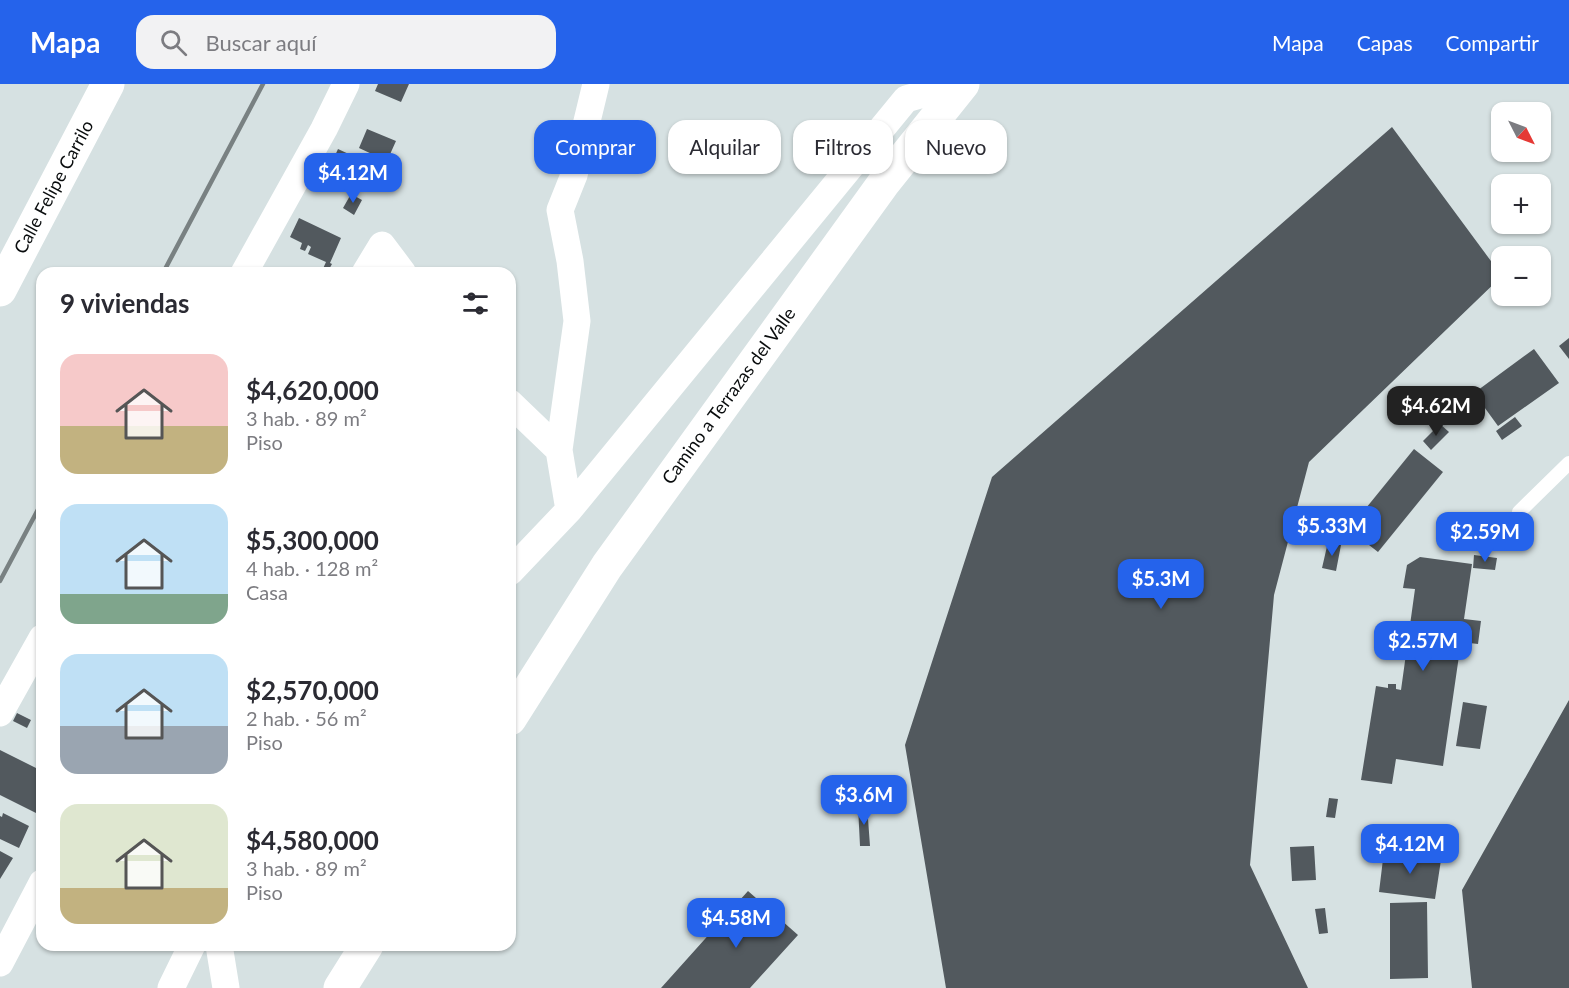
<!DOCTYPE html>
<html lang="es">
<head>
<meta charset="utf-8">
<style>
	:root { --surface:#fff; --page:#f2f2f3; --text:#2b2b33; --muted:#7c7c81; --accent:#2563eb }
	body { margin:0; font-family:Lato,sans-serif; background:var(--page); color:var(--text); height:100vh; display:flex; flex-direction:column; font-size:22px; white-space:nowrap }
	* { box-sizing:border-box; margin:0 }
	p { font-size:20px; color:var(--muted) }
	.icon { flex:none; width:33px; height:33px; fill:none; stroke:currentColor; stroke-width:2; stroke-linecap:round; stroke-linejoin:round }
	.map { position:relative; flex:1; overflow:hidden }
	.details { position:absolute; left:36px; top:183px; width:480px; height:684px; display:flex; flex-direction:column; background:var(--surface); border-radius:18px; box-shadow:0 2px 4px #0004 }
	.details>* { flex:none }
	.top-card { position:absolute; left:534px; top:36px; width:570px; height:54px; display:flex; gap:12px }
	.needle { width:39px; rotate:132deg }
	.buttons { position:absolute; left:1491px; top:18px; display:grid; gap:12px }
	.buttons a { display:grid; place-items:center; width:60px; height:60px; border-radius:12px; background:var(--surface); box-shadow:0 2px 4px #0004; font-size:30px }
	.price { position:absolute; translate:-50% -51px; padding:0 14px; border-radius:12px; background:var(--accent); color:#fff; font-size:20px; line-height:39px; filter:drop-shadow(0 2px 3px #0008) }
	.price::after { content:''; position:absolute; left:50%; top:36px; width:18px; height:14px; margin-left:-9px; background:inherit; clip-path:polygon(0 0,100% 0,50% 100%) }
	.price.selected { background:#222; color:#fff }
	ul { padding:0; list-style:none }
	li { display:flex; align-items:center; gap:18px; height:150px; padding:0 24px }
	li span { display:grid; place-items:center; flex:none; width:168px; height:120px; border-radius:18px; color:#555 }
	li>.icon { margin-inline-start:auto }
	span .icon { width:72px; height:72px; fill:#fffc; stroke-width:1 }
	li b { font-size:26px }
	h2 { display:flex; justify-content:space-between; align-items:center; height:72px; padding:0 24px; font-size:26px }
	.tag { padding:0 21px; border-radius:18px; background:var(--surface); box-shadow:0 2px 4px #0004; font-size:21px; line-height:54px }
	.tag.selected { background:var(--accent); color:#fff }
	header { display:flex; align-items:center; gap:36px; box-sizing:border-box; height:84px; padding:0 30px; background:var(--accent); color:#fff }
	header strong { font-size:28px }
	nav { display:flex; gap:33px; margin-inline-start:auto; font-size:21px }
	.search { width:420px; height:54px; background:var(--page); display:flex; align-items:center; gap:15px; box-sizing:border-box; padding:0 21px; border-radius:18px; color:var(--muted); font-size:22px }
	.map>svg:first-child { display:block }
	.building { fill:#52595e }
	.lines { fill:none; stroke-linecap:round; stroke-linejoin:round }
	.lane { stroke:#fff; stroke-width:14 }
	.street { stroke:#fff; stroke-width:27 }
	.secondary { stroke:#fff; stroke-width:33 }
	.rail { stroke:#798182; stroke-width:4.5 }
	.labels { text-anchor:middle; stroke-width:6; stroke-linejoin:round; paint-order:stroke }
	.street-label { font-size:18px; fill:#090c0d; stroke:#fff }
</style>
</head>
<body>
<header>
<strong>Mapa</strong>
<div class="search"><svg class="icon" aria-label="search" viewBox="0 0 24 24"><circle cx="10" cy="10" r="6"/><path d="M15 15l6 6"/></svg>Buscar aquí</div>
<nav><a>Mapa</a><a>Capas</a><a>Compartir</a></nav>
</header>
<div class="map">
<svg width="1569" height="904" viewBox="0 0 1569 904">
	<rect width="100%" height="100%" fill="#d6e1e2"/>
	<!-- building -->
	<path class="building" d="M378,0H409L401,18L375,7Z
		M1392,43L1502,192L1309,378L1274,511L1250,781L1308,904H946L905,661L992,393Z
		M367,45L396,57L387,77L359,64Z
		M338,65L368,79L356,105L326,91Z
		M351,110L362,116L354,131L343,124Z
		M299,134L341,154L330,179L332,180L327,189H321L326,178L308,170L311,163L308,161L305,167L300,165L302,159L290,153Z
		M1569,254V275L1559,262Z
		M1534,265L1559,299L1498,342L1474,309Z
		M1515,333L1522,342L1502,356L1496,347Z
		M1440,340L1449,348L1431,366L1423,357Z
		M1414,365L1443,388L1378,468L1360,454L1356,459L1351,455L1355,450L1349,445Z
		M1328,458L1341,461L1336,487L1322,484Z
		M1474,471L1497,474L1495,486L1473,484Z
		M1420,473L1472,480L1464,535L1481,537L1478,560L1461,558L1443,682L1396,675L1392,700L1361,696L1376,602L1388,604V600H1396V605L1401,606L1415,505L1403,504L1407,481Z
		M1569,616V904H1472L1462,806Z
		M1463,618L1487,622L1480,665L1456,662Z
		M17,629L31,636L27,644L13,637Z
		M0,666L42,687V732L0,711Z
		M1329,714L1338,715L1335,734L1326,733Z
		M867,721L870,762H860L858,722Z
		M3,729L29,742L19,764L0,755V732L2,733Z
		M1314,762L1316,796L1292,797L1290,763Z
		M0,767L13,774L0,795Z
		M1384,767L1426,771V774L1441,776L1435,815L1379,808Z
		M748,807L798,851L750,904H661Z
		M1427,818L1428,894L1390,895V819Z
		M1325,824L1328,849L1319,850L1315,825Z"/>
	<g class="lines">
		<!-- lane -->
		<path class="lane" d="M1519,428L1569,379"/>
		<!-- street -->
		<path class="street" d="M244,189L324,45L346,0
			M365,189L382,161L403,189
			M510,319L559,366L569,426
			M559,366L577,237L570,177L560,126L574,91L596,0
			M510,488L569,426L906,15L958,0
			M0,629L42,554
			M219,861L226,904
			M0,879L42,799
			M171,904L192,861"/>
		<!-- secondary -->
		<path class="secondary" d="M0,206L108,0
			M510,635L607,482L883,100L963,0
			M340,904L367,861"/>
		<!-- rail -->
		<path class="rail" d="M163,189L263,0
			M0,497L42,418"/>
	</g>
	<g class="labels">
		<!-- street labels -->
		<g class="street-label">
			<text transform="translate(54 103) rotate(-62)" y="6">Calle Felipe Carrilo</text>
			<text transform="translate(729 312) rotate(-54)" y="6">Camino a Terrazas del Valle</text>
		</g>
	</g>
</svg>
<div class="buttons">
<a><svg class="needle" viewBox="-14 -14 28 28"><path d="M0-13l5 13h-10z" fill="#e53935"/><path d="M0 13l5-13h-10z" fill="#7c7c81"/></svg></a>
<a>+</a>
<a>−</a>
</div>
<b class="price" style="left:353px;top:120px">$4.12M</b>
<b class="price selected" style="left:1436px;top:353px">$4.62M</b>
<b class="price" style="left:1332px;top:473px">$5.33M</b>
<b class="price" style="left:1485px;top:479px">$2.59M</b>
<b class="price" style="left:1161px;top:526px">$5.3M</b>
<b class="price" style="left:1423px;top:588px">$2.57M</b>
<b class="price" style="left:864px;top:742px">$3.6M</b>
<b class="price" style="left:1410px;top:791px">$4.12M</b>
<b class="price" style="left:736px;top:865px">$4.58M</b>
<div class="top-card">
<a class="tag selected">Comprar</a>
<a class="tag">Alquilar</a>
<a class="tag">Filtros</a>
<a class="tag">Nuevo</a>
</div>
<section class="details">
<h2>9 viviendas<svg class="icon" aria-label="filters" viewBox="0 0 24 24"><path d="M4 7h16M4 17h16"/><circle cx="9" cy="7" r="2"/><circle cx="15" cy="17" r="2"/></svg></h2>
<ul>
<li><span style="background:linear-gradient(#f6c9c9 60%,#c2b280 0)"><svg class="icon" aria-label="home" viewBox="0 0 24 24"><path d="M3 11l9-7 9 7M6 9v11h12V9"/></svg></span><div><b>$4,620,000</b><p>3 hab. · 89 m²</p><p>Piso</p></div></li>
<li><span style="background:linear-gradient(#bfe0f5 75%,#7fa58c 0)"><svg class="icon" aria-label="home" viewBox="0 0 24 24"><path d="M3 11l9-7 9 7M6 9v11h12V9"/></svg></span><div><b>$5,300,000</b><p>4 hab. · 128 m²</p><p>Casa</p></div></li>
<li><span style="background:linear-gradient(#bfe0f5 60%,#9aa5b1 0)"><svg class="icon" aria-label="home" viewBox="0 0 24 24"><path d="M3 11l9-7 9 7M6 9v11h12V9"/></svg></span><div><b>$2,570,000</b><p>2 hab. · 56 m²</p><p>Piso</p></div></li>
<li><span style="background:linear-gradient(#dfe7d0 70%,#c2b280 0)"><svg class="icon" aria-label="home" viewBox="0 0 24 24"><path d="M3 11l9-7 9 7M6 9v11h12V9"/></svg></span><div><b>$4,580,000</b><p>3 hab. · 89 m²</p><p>Piso</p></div></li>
</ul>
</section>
</div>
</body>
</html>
